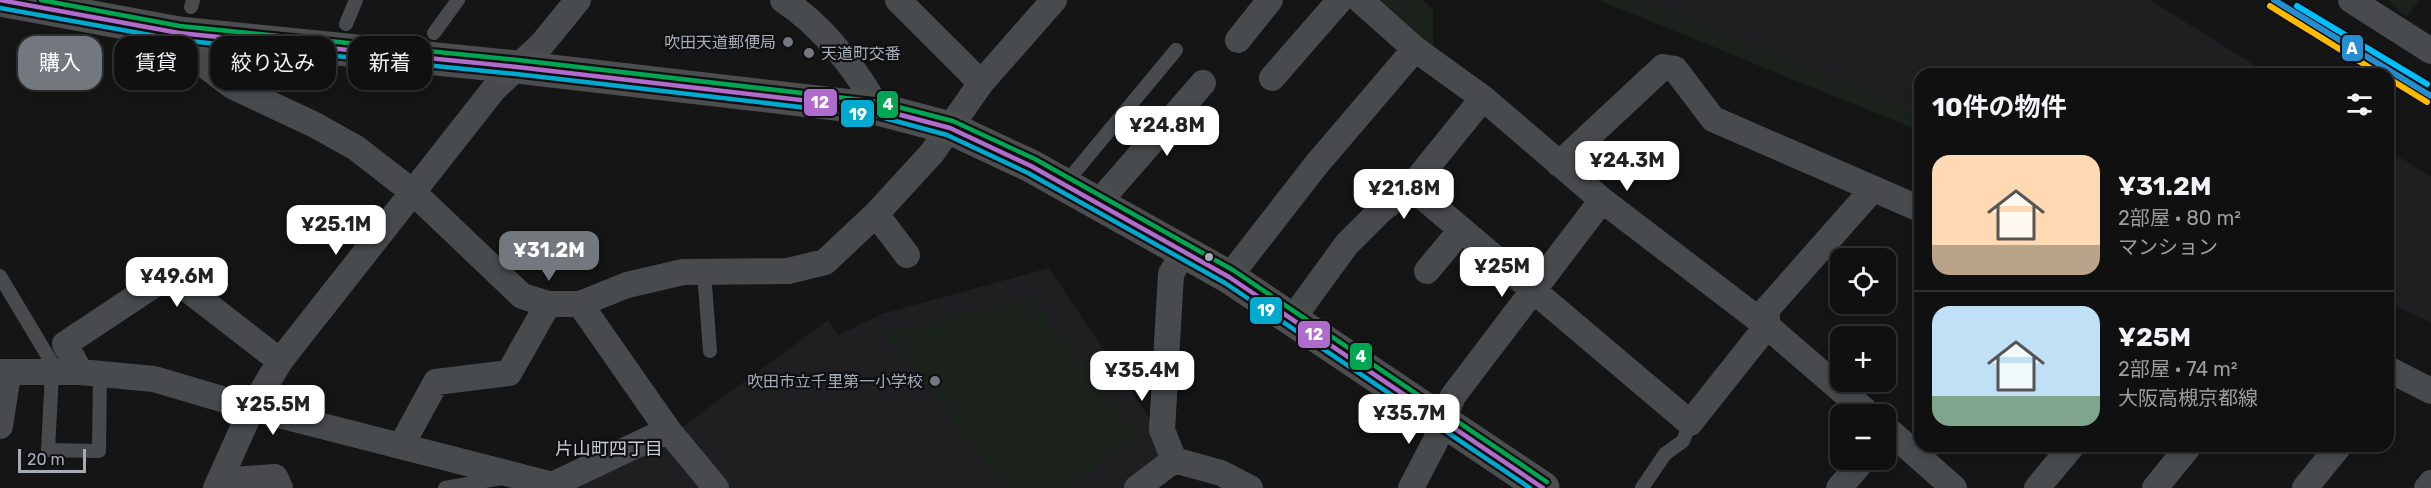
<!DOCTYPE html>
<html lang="ja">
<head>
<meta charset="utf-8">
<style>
	:root { --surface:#101010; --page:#191919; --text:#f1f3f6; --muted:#9c9d9f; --line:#303030; --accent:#72787e }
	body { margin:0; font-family:Rubik,"Noto Sans JP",sans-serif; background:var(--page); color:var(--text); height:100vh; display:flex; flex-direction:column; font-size:22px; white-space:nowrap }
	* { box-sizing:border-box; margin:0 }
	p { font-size:20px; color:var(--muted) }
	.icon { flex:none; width:33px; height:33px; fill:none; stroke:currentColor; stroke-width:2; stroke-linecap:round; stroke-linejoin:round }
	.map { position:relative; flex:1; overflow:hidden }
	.drawer { position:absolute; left:1914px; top:68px; width:480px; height:384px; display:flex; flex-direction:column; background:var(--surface); border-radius:18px; box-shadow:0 3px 9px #0003,0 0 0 2px var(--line) }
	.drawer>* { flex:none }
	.guide { position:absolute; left:18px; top:36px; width:570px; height:54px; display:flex; gap:12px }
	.fabs { position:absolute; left:1830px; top:248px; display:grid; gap:12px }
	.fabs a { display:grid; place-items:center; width:66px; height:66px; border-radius:12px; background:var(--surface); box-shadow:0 3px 9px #0003,0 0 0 2px var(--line); font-size:30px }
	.scale { position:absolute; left:18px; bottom:15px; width:68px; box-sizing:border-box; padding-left:6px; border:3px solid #a4adb7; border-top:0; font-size:16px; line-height:21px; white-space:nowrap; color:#a4adb7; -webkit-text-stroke:4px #0f0f11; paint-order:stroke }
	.price { position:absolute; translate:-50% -51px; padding:0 14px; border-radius:12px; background:#fff; color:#222; font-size:20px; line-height:39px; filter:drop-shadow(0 2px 3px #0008) }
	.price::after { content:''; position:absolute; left:50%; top:36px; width:18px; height:14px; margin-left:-9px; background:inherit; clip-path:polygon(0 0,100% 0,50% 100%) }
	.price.current { background:var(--accent); color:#fff }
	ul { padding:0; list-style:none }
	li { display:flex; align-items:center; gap:18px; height:150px; padding:0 18px }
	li+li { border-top:2px solid var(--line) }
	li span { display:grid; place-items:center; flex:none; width:168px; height:120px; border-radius:18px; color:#555 }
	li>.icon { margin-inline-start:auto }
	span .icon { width:72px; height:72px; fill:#fffc; stroke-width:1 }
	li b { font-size:26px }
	h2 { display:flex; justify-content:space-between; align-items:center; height:72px; padding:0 18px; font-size:26px }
	.chip { padding:0 21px; border-radius:18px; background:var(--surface); box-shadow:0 3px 9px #0003,0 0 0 2px var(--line); font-size:21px; line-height:54px }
	.chip.current { background:var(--accent); color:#fff }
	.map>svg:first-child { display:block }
	.built { fill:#1f1f21 }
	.green { fill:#1b221b }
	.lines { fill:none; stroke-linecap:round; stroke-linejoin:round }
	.lane { stroke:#484b4e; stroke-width:14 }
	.street { stroke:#484b4e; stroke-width:26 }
	.primary { stroke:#4b4d4f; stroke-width:33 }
	.bus-1-casing { stroke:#0f0f11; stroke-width:9 }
	.bus-2-casing { stroke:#0f0f11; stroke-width:9 }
	.bus-3-casing { stroke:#0f0f11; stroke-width:9 }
	.bus-1 { stroke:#b06ccc; stroke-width:4.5 }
	.bus-2 { stroke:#00a9ce; stroke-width:4.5 }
	.bus-3 { stroke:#00a651; stroke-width:4.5 }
	.rail-1-casing { stroke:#0f0f11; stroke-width:10 }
	.rail-2-casing { stroke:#0f0f11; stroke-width:10 }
	.rail-3-casing { stroke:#0f0f11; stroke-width:10 }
	.rail-1 { stroke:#268ecf; stroke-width:6 }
	.rail-2 { stroke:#00bfff; stroke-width:6 }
	.rail-3 { stroke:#ffba00; stroke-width:6 }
	.poi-dot { fill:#72787e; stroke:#0f0f11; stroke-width:2 }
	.bus-dot { fill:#a4adb7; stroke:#0f0f11; stroke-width:2 }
	.labels { text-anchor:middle; stroke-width:4.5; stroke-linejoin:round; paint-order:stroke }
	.poi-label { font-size:16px; fill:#a4adb7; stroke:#0f0f11; text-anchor:end }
	.neighbourhood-label { font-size:18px; fill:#c6cbd3; stroke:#0f0f11 }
	.line-badge { stroke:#0f0f11; stroke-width:2 }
	.badge-label { font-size:16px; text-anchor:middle; font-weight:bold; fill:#fff }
</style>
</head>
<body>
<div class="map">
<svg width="2431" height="488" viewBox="0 0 2431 488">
	<rect width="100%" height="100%" fill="#151515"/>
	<!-- built -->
	<path class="built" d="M1638,0H2150L2267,73L1920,74V114Z
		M2388,150L2431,177V322L2388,303Z
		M1049,268L1155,426L1151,439L1164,456L1124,488H558L677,431L828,320L838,335L882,314Z"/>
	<!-- green -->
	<path class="green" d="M1374,0H1422L1433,9V48Z
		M1598,0H1638L1920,114V131Z
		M2387,0H2420L2406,17Z
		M1031,298L1136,435L1067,488H1005L886,333Z"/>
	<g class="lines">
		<!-- lane -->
		<path class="lane" d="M191,7L193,0
			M346,24L356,0
			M434,33L458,0
			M1064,185L1176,50
			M704,272L710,351
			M0,276L58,373
			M52,373L48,450L99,451L100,375
			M445,488L502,478
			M1642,488L1665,454L1683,441L1690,423"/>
		<!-- street -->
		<path class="street" d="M783,0C823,26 856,69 878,109
			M898,0L981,83
			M1360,0L1415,49L1483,98L1602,200L1767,326L1869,414
			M2351,0L2431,51
			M179,33L199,61L232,86L315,125L356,148L414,193L522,296L548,304H580L627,285L683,272L788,271L825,262L876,214L932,153L981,83L1054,0
			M1238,40L1270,0
			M1272,78L1340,0
			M1559,164L1663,67L1675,69L1713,119L1920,209
			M1411,187L1690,423L1767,326V309L1873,189
			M1098,203L1203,83
			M876,214L907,255
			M1184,251L1171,274L1162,430L1174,460L1221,473L1250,488
			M1427,271L1461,230
			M1229,277L1316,165L1415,49
			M580,304L668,430L716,488
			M1293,318L1347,244L1380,211L1411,187L1483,98
			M2388,369L2431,391
			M0,372H80L154,379L252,408L553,485
			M80,372L65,344L169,275L280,361
			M0,426L8,374
			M1886,428L1954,488
			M401,446L436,382L509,373L548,304
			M219,481L275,477L280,488
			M216,488L252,408L280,361L494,89L542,44L578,0
			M546,488L668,430
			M1137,488L1174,460
			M1411,488L1435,442L1453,396L1602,200
			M1839,488L1864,459
			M2037,488L2072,446
			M2155,488L2189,446
			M2305,488L2339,446
			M2427,488L2431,483"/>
		<!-- primary -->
		<path class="primary" d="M0,0L179,33L517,67L878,109L950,128L1031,166L1229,277L1543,488"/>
		<!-- bus-1 casing -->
		<g class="bus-1-casing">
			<path id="bus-1" d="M0,0L179,33L517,67L878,109L950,128L1031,166L1229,277L1543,488"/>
		</g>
		<!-- bus-2 casing -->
		<g class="bus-2-casing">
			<path id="bus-2" d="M0,8L178,40L516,74L877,116L947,135L1028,173L1225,283L1530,488"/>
		</g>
		<!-- bus-3 casing -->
		<g class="bus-3-casing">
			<path id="bus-3" d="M41,0L180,26L518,60L879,102L953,121L1035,159L1233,270L1547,482"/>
		</g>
		<!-- bus-1 -->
		<use href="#bus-1" class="bus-1"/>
		<!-- bus-2 -->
		<use href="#bus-2" class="bus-2"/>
		<!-- bus-3 -->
		<use href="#bus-3" class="bus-3"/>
		<!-- rail-1 casing -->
		<g class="rail-1-casing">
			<path id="rail-1" d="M2274,0L2431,96"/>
		</g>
		<!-- rail-2 casing -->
		<g class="rail-2-casing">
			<path id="rail-2" d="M2297,6L2427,84"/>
		</g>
		<!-- rail-3 casing -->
		<g class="rail-3-casing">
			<path id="rail-3" d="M2270,6L2380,74
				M2388,78L2427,102"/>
		</g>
		<!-- rail-1 -->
		<use href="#rail-1" class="rail-1"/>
		<!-- rail-2 -->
		<use href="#rail-2" class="rail-2"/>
		<!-- rail-3 -->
		<use href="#rail-3" class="rail-3"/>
	</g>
	<!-- markers -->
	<g class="poi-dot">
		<circle cx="788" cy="42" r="6"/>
		<circle cx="809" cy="53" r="6"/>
		<circle cx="935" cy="381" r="6"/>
	</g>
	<circle class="bus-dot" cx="1209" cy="257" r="5"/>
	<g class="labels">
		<!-- poi labels -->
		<g class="poi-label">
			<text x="776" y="48">吹田天道郵便局</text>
			<text x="821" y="59" text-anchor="start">天道町交番</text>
			<text x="923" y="387">吹田市立千里第一小学校</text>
		</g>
		<!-- neighbourhood labels -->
		<g class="neighbourhood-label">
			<text x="609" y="455">片山町四丁目</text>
		</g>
	</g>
	<g class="line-badge">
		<rect x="2341" y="34" width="23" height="28" rx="6" fill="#268ecf"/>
		<rect x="803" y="88" width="35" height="29" rx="6" fill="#b06ccc"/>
		<rect x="876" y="90" width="23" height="29" rx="6" fill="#00a651"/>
		<rect x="840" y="99" width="35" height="29" rx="6" fill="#00a9ce"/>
		<rect x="1249" y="296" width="34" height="29" rx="6" fill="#00a9ce"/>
		<rect x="1297" y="320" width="34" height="29" rx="6" fill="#b06ccc"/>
		<rect x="1349" y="342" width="24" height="29" rx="6" fill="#00a651"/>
	</g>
	<g class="badge-label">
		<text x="2352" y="54">A</text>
		<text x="820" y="108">12</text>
		<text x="888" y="110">4</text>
		<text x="858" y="120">19</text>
		<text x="1266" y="316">19</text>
		<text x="1314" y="340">12</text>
		<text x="1361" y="362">4</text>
	</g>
</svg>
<div class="fabs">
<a><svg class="icon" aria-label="locate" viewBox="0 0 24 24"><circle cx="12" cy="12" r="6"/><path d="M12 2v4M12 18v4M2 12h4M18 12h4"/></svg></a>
<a>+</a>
<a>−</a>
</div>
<div class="scale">20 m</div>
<b class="price" style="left:1167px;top:157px">¥24.8M</b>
<b class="price" style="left:1627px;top:192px">¥24.3M</b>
<b class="price" style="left:1404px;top:220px">¥21.8M</b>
<b class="price" style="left:336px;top:256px">¥25.1M</b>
<b class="price current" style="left:549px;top:282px">¥31.2M</b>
<b class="price" style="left:1502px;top:298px">¥25M</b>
<b class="price" style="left:177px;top:308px">¥49.6M</b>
<b class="price" style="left:1142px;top:402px">¥35.4M</b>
<b class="price" style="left:273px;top:436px">¥25.5M</b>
<b class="price" style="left:1409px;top:445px">¥35.7M</b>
<div class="guide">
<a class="chip current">購入</a>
<a class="chip">賃貸</a>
<a class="chip">絞り込み</a>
<a class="chip">新着</a>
</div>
<section class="drawer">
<h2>10件の物件<svg class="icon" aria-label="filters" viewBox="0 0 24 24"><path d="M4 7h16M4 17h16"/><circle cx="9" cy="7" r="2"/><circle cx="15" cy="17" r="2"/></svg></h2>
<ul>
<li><span style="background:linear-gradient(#ffd9b3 75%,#b9a48a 0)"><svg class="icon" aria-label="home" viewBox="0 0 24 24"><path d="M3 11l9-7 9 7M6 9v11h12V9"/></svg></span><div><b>¥31.2M</b><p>2部屋 · 80 m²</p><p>マンション</p></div></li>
<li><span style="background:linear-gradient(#bfe0f5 75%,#7fa58c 0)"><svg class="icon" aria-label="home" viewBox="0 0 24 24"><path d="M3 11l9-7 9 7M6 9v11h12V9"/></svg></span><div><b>¥25M</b><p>2部屋 · 74 m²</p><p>大阪高槻京都線</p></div></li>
</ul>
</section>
</div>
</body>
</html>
